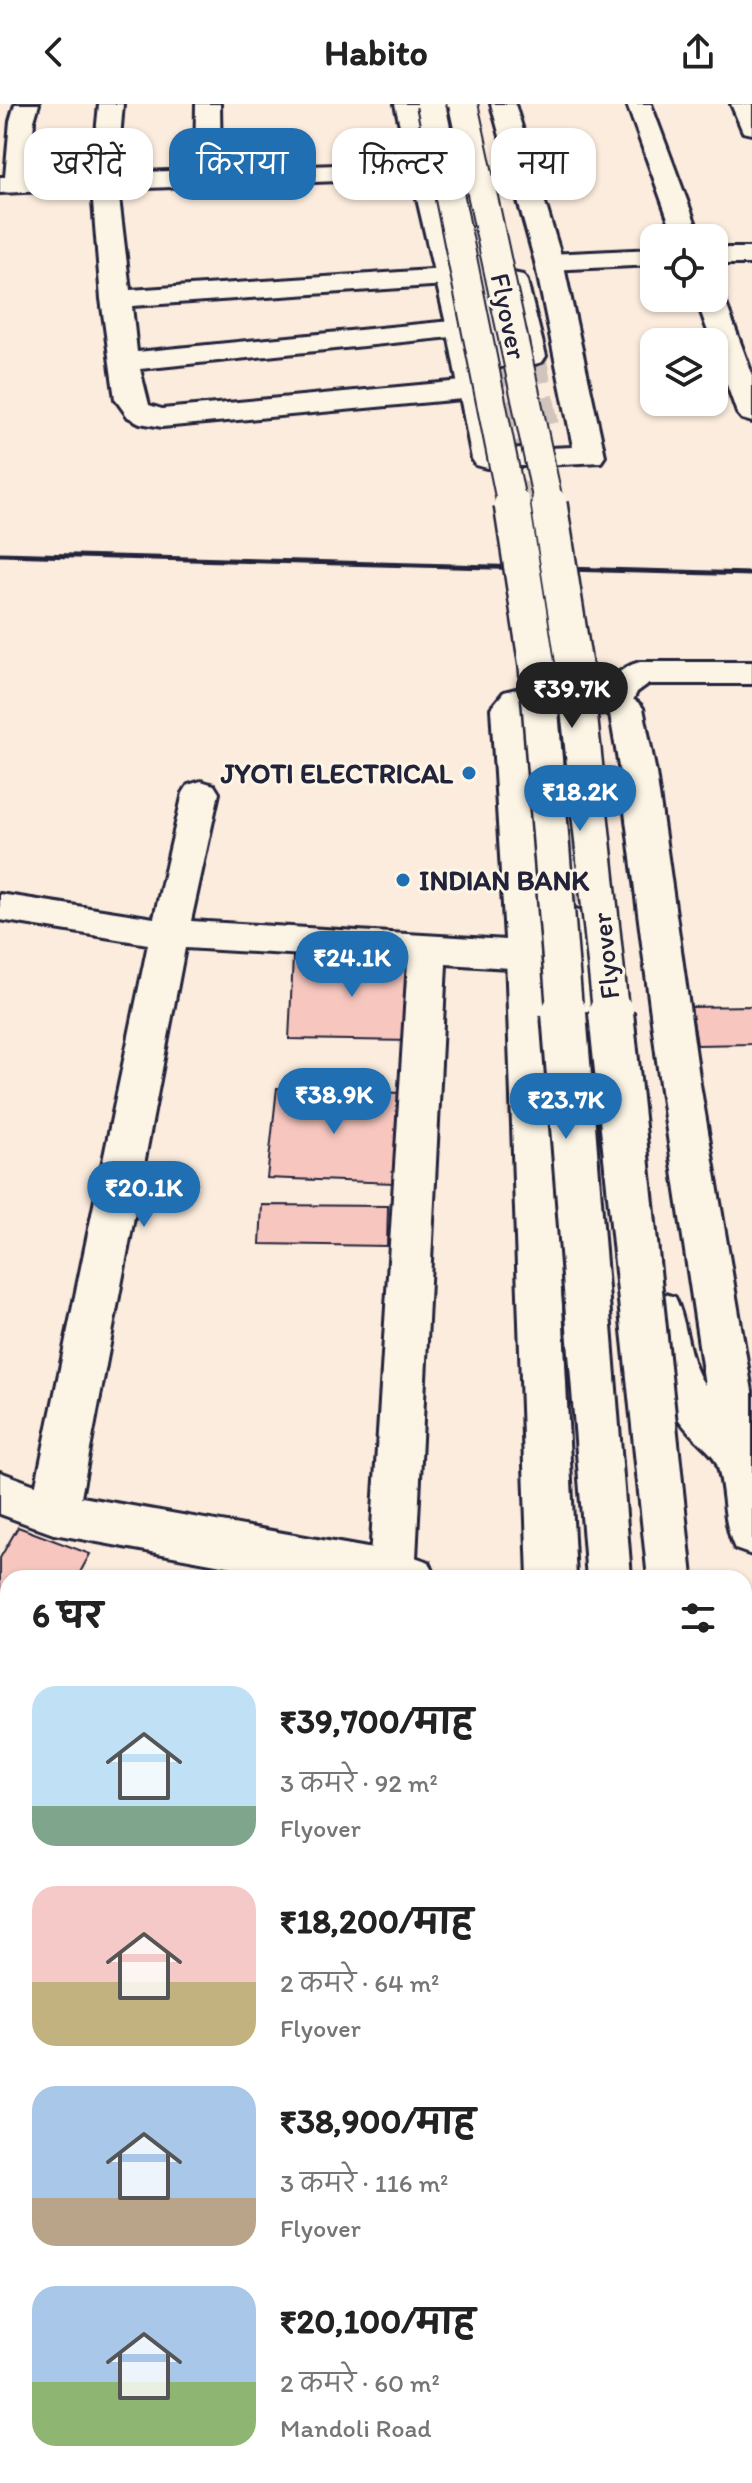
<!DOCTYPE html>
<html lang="hi">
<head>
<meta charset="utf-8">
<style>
	:root { --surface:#fff; --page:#f2f2f2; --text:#222; --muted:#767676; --accent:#1f6fb2 }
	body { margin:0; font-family:Itim,"Playpen Sans Deva",sans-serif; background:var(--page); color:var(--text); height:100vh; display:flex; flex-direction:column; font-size:30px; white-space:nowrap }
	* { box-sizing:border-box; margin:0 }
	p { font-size:26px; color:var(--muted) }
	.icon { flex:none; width:44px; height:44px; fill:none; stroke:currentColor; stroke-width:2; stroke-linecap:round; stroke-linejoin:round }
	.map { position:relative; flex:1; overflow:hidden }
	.side { position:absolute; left:0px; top:1466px; width:752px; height:914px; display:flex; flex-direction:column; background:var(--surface); border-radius:24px 24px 0 0; box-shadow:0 2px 6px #0004 }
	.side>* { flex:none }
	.top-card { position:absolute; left:24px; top:24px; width:704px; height:72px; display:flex; gap:16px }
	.fabs { position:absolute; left:640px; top:120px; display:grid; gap:16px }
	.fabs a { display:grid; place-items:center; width:88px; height:88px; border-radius:16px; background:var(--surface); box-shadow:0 2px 6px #0004; font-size:40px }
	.price { position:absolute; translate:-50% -68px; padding:0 18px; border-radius:28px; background:var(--accent); color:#fff; font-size:26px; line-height:52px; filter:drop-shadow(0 2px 4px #0008) }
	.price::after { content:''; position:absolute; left:50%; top:48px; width:24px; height:18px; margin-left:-12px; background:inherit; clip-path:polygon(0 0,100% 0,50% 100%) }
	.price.on { background:#222; color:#fff }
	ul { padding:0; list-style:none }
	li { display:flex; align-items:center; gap:24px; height:200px; padding:0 32px }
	li span { display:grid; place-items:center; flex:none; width:224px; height:160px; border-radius:24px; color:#555 }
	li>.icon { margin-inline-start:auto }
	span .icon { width:96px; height:96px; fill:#fffc; stroke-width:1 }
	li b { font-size:34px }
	h2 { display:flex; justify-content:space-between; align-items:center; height:96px; padding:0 32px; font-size:34px }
	.chip { padding:0 28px; border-radius:24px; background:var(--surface); box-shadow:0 2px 6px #0004; font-size:28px; line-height:72px }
	.chip.on { background:var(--accent); color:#fff }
	header { display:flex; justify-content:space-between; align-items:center; height:104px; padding:0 32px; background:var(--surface); font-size:36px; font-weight:800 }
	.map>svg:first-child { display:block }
	.building { fill:#f7c7bf; stroke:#22223b; stroke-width:2 }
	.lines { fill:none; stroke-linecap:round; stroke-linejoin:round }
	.tertiary-tunnel-far1 { stroke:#d0c4bd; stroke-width:28; stroke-dasharray:28 14; stroke-linecap:butt }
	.tertiary-tunnel { stroke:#d0c4bd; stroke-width:35; stroke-dasharray:35 17; stroke-linecap:butt }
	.minor-casing { stroke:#22223b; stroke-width:6 }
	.tertiary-casing { stroke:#22223b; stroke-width:6 }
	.secondary-casing { stroke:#22223b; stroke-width:6 }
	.minor { fill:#fcf5e5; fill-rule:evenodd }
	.tertiary { fill:#fcf5e5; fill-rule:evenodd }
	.secondary { fill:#fcf5e5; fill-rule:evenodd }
	.rail { stroke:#22223b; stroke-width:5 }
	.secondary-bridge-far2-casing { stroke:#22223b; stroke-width:32; stroke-linecap:butt }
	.secondary-bridge-far1-casing { stroke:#22223b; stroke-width:40; stroke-linecap:butt }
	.secondary-bridge-casing { stroke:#22223b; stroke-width:50; stroke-linecap:butt }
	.secondary-bridge-far2 { stroke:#fcf5e5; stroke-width:28 }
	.secondary-bridge-far1 { stroke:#fcf5e5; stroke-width:35 }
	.secondary-bridge { stroke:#fcf5e5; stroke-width:44 }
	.poi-dot { fill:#1f6fb2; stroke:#fcf5e5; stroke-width:3 }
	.labels { text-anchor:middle; stroke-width:6; stroke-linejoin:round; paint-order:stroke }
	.street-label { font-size:28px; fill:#22223b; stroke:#fcf5e5 }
	.poi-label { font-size:28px; font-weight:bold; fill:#22223b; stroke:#fcf5e5; text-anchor:end }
</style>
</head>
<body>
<header><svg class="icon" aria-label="back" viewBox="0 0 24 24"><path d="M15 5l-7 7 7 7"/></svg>Habito<svg class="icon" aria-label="share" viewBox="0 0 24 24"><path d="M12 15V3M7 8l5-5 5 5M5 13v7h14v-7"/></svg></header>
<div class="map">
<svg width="752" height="2379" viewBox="0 0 752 2379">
	<rect width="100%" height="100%" fill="#fbecdd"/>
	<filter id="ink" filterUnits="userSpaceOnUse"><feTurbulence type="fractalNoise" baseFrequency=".0125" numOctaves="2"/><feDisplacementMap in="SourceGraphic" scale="16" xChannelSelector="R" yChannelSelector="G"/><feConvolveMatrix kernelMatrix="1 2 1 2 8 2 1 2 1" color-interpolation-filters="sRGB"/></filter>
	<g filter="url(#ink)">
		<!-- building -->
		<path class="building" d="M293,853H413V937L289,935Z
			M752,902V940L697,941L691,903Z
			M277,984L400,989L394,1079L267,1074Z
			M262,1101L388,1102L387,1142L260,1140Z
			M18,1423L90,1450L77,1474H8L7,1605L0,1603V1454Z
			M219,2372H360V2379H219Z"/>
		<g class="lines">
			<!-- tertiary-tunnel-far1 -->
			<path class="tertiary-tunnel-far1" d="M532,252L547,332
				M498,255L526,402"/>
			<!-- tertiary-tunnel -->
			<path class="tertiary-tunnel" d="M525,400L526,403
				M560,661L576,818"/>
			<!-- minor casing -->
			<g class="minor-casing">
				<path id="minor" d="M15,0H39L34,17L30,72L92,70L99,0H123L117,69L195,66L196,0H220L221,65L422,58L431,61L435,66L431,71L422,74L118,85L130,186L446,165L456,167L460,173L456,179L446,181L132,202L137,248L461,216L471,218L475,224L471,230L461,232L140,265L149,301L162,305L473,276L483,279L488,285L483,291L473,294L162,323L140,319L128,313L115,295L101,195L92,85L0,89V73H5L10,17Z
					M627,0H651L701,134H675Z
					M731,0H752V30L743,28Z
					M714,144H752V160H714Z
					M654,145V161L549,166L539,164L535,158L539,152L549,150Z
					M714,187L724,194L752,270V318L742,315L737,309L696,194H714Z
					M640,558H752V580H648L637,588L628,607L616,610L604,607L599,599C607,578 618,564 640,558Z
					M201,677L214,681L219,689L191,817L525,837L539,841L544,851L539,861L525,865L446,860L415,1474H371L369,1470L408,857L185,844L78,1409L71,1424L54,1430L37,1424L30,1409L148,840L0,816V790L154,814L183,689L188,681Z
					M0,1625L8,1628V1678L0,1675Z"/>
			</g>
			<!-- tertiary casing -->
			<g class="tertiary-casing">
				<path id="tertiary" d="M395,0H419L475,224L500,346L573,343L535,158L491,0H515L563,158L605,352L601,358L487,364L476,361L472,355L447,224Z
					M452,38L461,41L465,46L512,255L508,261L498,264L488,261L484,255L439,46L443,41Z
					M513,169L523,171L527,177L546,252L542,258L532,261L522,258L518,252L499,177L503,171Z
					M516,585C546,586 627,579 643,604L656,669L700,980L752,1287V1451L735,1445C722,1418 726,1388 717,1360C714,1349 697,1338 689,1328C663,1299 624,1231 643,1193L659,1188L675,1193C689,1222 686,1254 705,1281L660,980L620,669L610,610L525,607L544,851L576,1474H528L506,851L491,604L504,588Z
					M576,805L589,809L595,818L606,956L600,967L586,971L572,967L566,956L557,818L563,809Z
					M0,1368L54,1388L412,1452L429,1458L436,1474H292L54,1430L0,1410Z
					M744,1555L752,1558V1606L744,1603Z
					M576,2372H640V2379H576Z"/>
			</g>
			<!-- secondary casing -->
			<g class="secondary-casing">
				<path id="secondary" d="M744,2151L752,2154V2288L744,2284Z
					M647,2372H711L712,2379H648Z"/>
			</g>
			<!-- minor -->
			<use href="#minor" class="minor"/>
			<!-- tertiary -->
			<use href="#tertiary" class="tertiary"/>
			<!-- secondary -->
			<use href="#secondary" class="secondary"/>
			<!-- rail -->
			<path class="rail" d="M0,450L752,470"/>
			<!-- secondary-bridge-far2 casing -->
			<g class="secondary-bridge-far2-casing">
				<path id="secondary-bridge-far2" d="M431,0L512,402
					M463,0L549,402"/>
			</g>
			<!-- secondary-bridge-far1 casing -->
			<g class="secondary-bridge-far1-casing">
				<path id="secondary-bridge-far1" d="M512,400L537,562L565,911
					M549,400L574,561L611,911"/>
			</g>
			<!-- secondary-bridge casing -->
			<g class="secondary-bridge-casing">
				<path id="secondary-bridge" d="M564,909L609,1474
					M611,909L670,1474"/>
			</g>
			<!-- secondary-bridge-far2 -->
			<use href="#secondary-bridge-far2" class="secondary-bridge-far2"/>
			<!-- secondary-bridge-far1 -->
			<use href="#secondary-bridge-far1" class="secondary-bridge-far1"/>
			<!-- secondary-bridge -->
			<use href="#secondary-bridge" class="secondary-bridge"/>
		</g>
	</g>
	<!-- markers -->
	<g class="poi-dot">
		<circle cx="469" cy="669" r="8"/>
		<circle cx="403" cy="776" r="8"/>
	</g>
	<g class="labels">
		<!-- street labels -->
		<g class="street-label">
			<text transform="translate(509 212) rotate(78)" y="10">Flyover</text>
			<text transform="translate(605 852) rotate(-96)" y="10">Flyover</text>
		</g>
		<!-- poi labels -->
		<g class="poi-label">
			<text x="453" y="679">JYOTI ELECTRICAL</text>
			<text x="419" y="786" text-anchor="start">INDIAN BANK</text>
		</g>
	</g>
</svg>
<div class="fabs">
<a><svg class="icon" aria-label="locate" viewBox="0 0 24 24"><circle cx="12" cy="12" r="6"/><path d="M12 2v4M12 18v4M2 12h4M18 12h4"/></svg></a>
<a><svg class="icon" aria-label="layers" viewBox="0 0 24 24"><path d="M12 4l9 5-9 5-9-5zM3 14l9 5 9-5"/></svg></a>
</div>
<b class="price on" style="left:572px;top:626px">₹39.7K</b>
<b class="price" style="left:580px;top:729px">₹18.2K</b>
<b class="price" style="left:352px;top:895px">₹24.1K</b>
<b class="price" style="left:334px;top:1032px">₹38.9K</b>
<b class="price" style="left:566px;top:1037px">₹23.7K</b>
<b class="price" style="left:144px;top:1125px">₹20.1K</b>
<div class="top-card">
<a class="chip">खरीदें</a>
<a class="chip on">किराया</a>
<a class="chip">फ़िल्टर</a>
<a class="chip">नया</a>
</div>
<section class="side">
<h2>6 घर<svg class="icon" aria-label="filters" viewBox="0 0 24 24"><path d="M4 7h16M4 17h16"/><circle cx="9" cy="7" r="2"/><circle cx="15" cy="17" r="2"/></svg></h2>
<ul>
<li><span style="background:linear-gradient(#bfe0f5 75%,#7fa58c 0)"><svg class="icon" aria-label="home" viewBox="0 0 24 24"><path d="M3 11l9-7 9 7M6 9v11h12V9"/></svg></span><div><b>₹39,700/माह</b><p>3 कमरे · 92 m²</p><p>Flyover</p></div></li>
<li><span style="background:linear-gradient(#f6c9c9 60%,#c2b280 0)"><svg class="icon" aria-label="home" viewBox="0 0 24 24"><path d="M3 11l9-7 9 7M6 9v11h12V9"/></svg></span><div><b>₹18,200/माह</b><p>2 कमरे · 64 m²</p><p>Flyover</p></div></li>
<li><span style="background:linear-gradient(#a9c7e8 70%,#b9a48a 0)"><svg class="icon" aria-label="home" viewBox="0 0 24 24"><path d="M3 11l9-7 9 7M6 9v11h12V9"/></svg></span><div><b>₹38,900/माह</b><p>3 कमरे · 116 m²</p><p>Flyover</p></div></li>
<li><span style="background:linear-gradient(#a9c7e8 60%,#8fb573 0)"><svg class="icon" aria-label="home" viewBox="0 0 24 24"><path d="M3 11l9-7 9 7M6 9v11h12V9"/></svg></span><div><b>₹20,100/माह</b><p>2 कमरे · 60 m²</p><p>Mandoli Road</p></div></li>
</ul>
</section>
</div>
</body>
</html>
